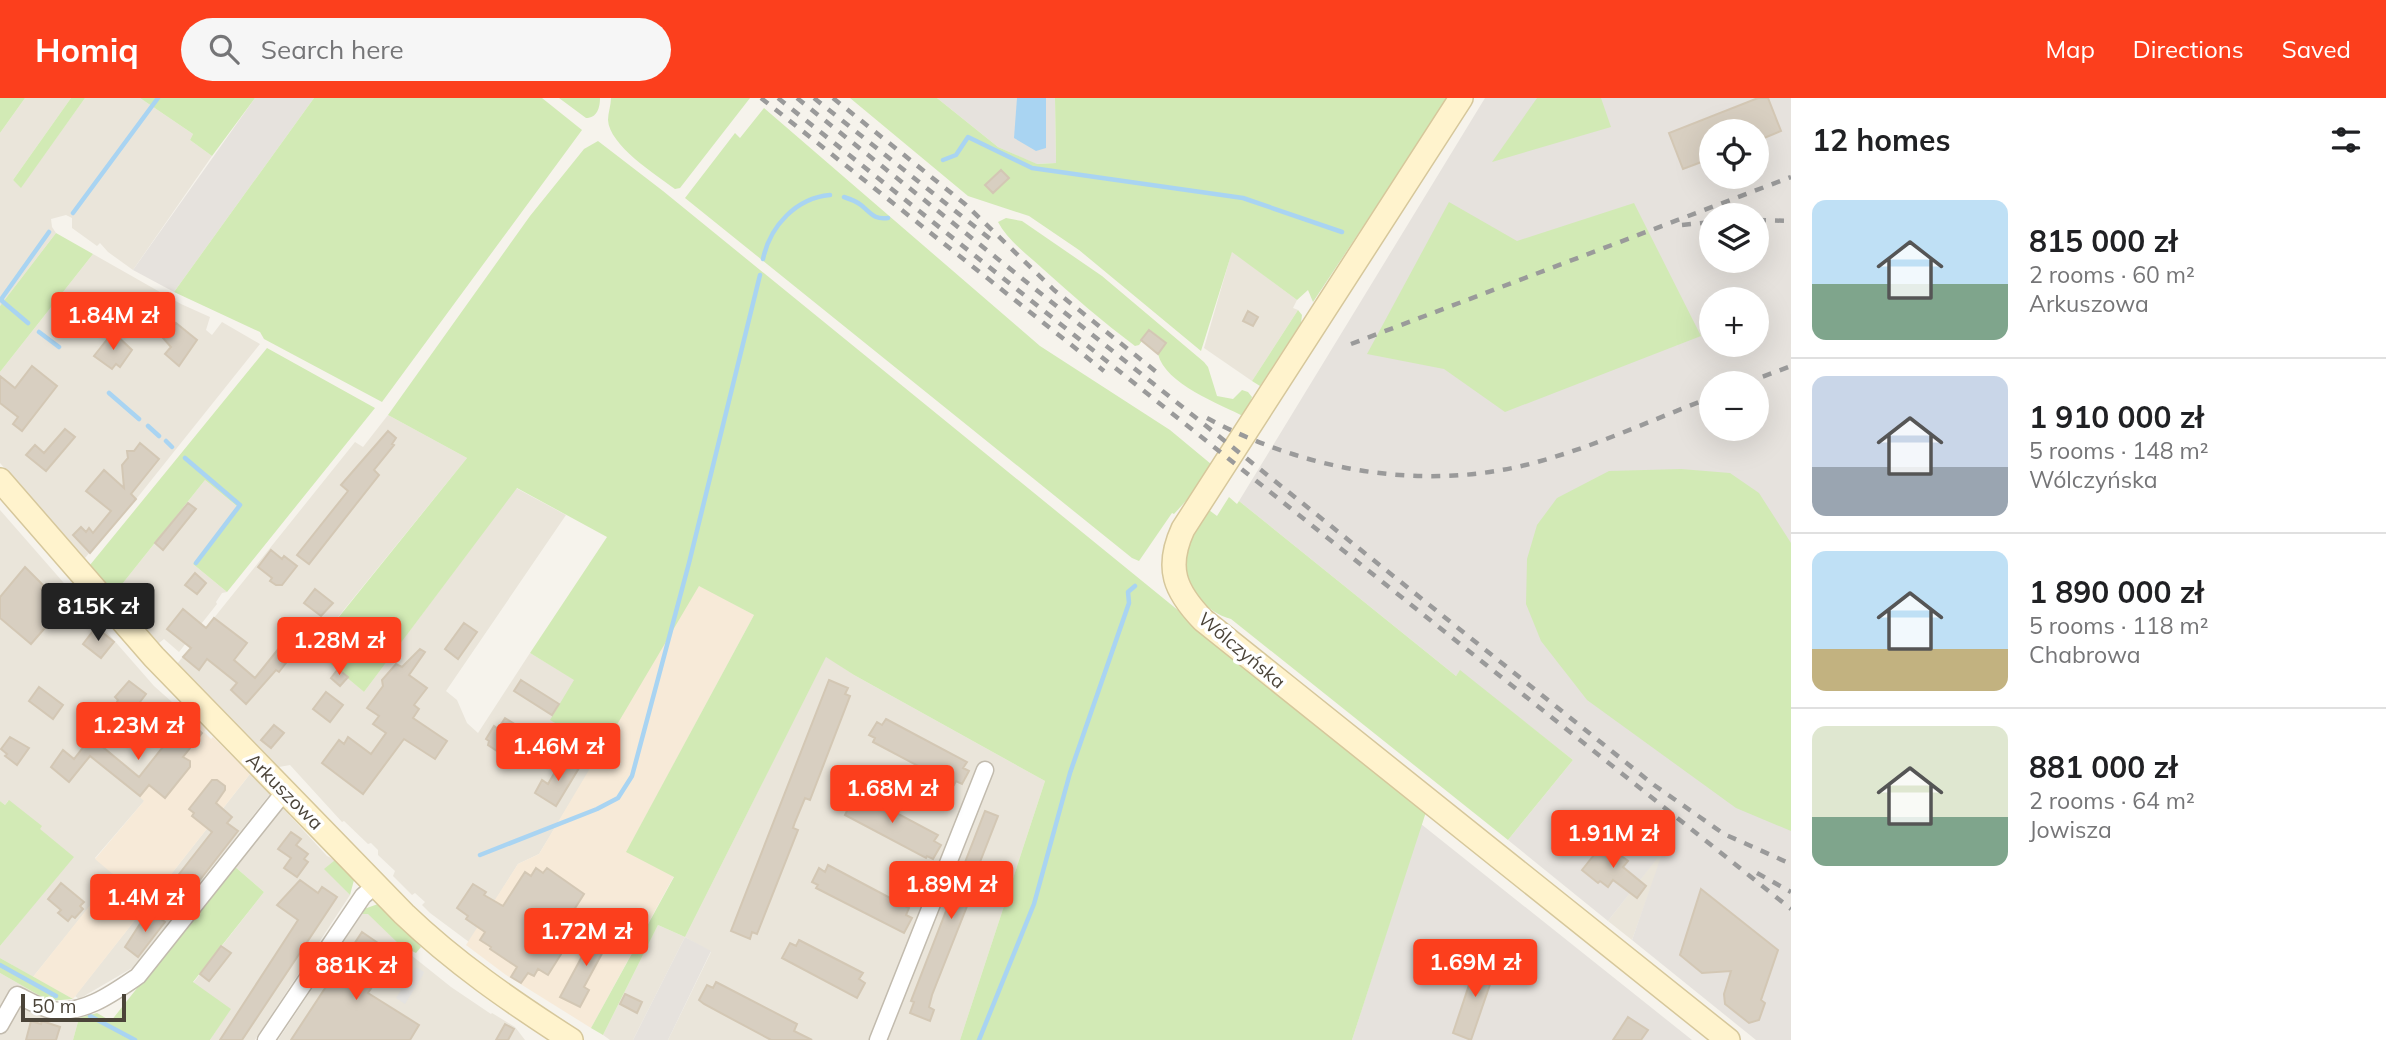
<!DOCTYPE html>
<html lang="en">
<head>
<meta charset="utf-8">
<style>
	:root { --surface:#fff; --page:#f6f6f6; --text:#202124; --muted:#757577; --line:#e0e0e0; --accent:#fc3f1d }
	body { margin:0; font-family:Mulish,sans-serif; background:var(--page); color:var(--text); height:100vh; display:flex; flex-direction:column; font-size:26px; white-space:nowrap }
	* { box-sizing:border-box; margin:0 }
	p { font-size:23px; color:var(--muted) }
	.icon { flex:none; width:38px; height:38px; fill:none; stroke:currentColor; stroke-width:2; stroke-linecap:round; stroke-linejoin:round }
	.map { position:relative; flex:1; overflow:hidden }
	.panel { display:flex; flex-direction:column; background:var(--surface); width:595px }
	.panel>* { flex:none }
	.controls { position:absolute; left:1699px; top:21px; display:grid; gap:14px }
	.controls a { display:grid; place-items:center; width:70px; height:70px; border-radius:50%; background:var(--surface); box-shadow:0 7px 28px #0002; font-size:35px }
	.scale { position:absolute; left:21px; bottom:18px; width:105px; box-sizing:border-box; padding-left:7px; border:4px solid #4b4439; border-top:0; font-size:19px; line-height:24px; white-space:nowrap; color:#4b4439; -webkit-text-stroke:5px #fff; paint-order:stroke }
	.price { position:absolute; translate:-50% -60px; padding:0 16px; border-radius:7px; background:var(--accent); color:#fff; font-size:23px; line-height:46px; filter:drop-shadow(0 2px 4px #0008) }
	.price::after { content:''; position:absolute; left:50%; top:42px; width:21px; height:16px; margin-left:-10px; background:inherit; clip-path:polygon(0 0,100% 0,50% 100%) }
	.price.on { background:#222; color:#fff }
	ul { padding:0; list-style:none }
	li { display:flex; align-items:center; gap:21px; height:175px; padding:0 21px }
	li+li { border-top:2px solid var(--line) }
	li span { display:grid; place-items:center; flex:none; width:196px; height:140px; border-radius:14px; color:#555 }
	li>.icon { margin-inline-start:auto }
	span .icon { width:84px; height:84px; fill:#fffc; stroke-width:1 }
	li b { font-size:30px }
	h2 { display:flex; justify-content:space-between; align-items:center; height:84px; padding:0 21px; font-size:30px }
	header { display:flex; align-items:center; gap:42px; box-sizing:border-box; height:98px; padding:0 35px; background:var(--accent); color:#fff }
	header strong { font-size:33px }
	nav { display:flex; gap:38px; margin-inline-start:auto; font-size:24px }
	.search { width:490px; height:63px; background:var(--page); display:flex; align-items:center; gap:18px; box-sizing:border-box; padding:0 24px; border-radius:38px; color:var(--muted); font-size:26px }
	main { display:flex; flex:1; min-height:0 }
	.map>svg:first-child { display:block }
	.residential { fill:#eae5da }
	.commercial { fill:#f7ead8 }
	.industrial { fill:#e6e2dd; fill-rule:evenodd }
	.green { fill:#d2eab5 }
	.parking { fill:#e5e3e0 }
	.water { fill:#a9d4f2 }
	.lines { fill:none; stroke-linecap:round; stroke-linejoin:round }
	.stream { stroke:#a9d4f2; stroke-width:4.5 }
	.building { fill:#d8cfc1; stroke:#d3c7b4; stroke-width:2 }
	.street-casing { stroke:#c2bbae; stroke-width:19 }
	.secondary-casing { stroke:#d6c79b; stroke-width:26 }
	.street { stroke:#fff; stroke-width:16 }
	.secondary { stroke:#fff3cd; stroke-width:23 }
	.rail { stroke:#9a9a9a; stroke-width:4.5; stroke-dasharray:9 9; stroke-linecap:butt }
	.labels { text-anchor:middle; stroke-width:7; stroke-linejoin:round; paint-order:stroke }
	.street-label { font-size:19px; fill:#4b4439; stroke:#fff }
</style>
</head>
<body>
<header>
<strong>Homiq</strong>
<div class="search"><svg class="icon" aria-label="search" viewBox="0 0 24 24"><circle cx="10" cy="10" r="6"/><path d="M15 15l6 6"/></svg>Search here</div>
<nav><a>Map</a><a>Directions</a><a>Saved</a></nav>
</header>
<main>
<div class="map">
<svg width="1791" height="942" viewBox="0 0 1791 942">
	<rect width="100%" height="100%" fill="#f6f3ec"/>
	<!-- residential -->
	<path class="residential" d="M25,0H71L13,82L21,89L85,0H140L193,36L190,42L212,58L133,172L108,154L100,145L97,148L72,130V120L66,117L51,121L52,129L56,135L0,208V35Z
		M1232,153L1297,202L1293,210L1298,212L1252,283L1204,250Z
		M93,156L181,206L210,219L206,232L212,237L222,224L260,246L137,400L85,460L0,365V274Z
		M388,317L467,360L313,550L364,594L516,390L566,417L446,593L457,602L467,625L478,635L530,555L575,582L551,622L602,652L539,756L518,766L469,844L430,815L422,807L425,804L415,795L412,797L393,778L395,773L378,757V752L371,745L368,746L344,723L342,724L290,667L279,669L177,566L355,344L363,349Z
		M205,382L238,409L193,466L227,494L222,495L216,504L217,506L179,554L164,541L159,545L115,495Z
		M0,412L154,588L172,604L190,615L130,690L145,702L95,760L115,777L33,879L0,860V848L73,759L39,731L41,729L8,703L5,707L0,703Z
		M826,558L854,577L1045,683L960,942H668L711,854L685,839L633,942H610L603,937L658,827L685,839Z
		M250,676L270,696L132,870L79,901L75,898Z
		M281,708L327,758L335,762L325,771L350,797L255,942H210L230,911L193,885L264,794L234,768Z
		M1663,752L1664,753L1632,842L1608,823Z
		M368,815L406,853L451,889L491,916L492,915L515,929L525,942H278L362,816Z
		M0,875L79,920L73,942H0Z"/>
	<!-- commercial -->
	<path class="commercial" d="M699,487L754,517L627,753L674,778L591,930L506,877L466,847L518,766L539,756Z
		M190,615L206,631L204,634L211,641L213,639L250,676L73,901L33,879L114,777L95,761L144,703L130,690Z"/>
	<!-- industrial -->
	<path class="industrial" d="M255,0H314L174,194L133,172Z
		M937,0H1055L1056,65L1036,66L998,49Z
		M1485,0H1791V942H1756L1632,842L1663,753L1608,823L1508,742L1573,662L1460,573L1456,578L1239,403ZM1712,33H1757V79H1712ZM1712,117H1757V163H1712ZM1712,201H1757V247H1712ZM1712,285H1757V331H1712Z
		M1421,726L1692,942H1352Z
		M685,839L711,853L668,942H633Z"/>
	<!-- green -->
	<path class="green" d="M0,0H25L0,35Z
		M71,0H85L21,90L13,82Z
		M140,0H255L212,58L190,42L193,36Z
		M314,0H542L582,32L382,304L264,241L260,234L174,194Z
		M559,0H600C600,10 597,20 586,20Z
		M611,0H750L680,90L675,91C656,77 609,47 608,22C608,15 611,7 611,0Z
		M850,0H937L998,49L1037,66L1056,65L1055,0H1448L1313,204L1308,192L1297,202L1232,154L1201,253L1079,152L1029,118L968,98Z
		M1537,0H1601L1611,29L1492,64Z
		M764,10L1040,248L1170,332L1211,366L1195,393L1174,416L1172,415L1139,463L1132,460L685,100L735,35L740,40Z
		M598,43L663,93L1426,714L1352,942H960L1045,683L854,577L826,559L685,839L658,827L603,937L591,930L674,779L626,754L754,517L699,488L602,652L550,622L574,582L530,555L607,439L517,390L364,594L313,551L467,360L388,317L530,118L584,51Z
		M1449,104L1517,143L1634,105L1701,238L1505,314L1444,271L1367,256Z
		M1006,120L1022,123L1102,178L1204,264L1208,269L1217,298L1233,301L1242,292L1248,294L1252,299L1245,319C1220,306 1165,286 1158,256L1166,245L1150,232L1139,247L1135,248C1103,224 1073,198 1043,171C1028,157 1008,143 998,124Z
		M56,135L93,156L0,274V208Z
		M1298,212L1302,217L1301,225L1260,288L1252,283Z
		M267,250L375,310L227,494L193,466L238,409L205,382L115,495L90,467Z
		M1681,371L1730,375L1759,395L1791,445V733L1736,710L1587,602L1541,543L1526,506L1527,461L1537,427L1557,400L1609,373Z
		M1229,399L1237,406L1239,403L1456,578L1460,572L1573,662L1508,742L1231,521C1200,513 1176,477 1189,445C1193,433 1203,422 1209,412L1217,418Z
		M9,702L42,728L40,731L74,759L0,848V703L5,707Z
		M335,762L354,782L350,797L324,771Z
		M234,768L264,794L193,884L231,911L210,942H73L79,920L97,915L111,923Z
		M378,806L421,849L416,855L412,853L410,856L406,853L368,816H362L364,811Z
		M0,860L73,901L49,903L0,875Z"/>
	<!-- parking -->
	<path class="parking" d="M416,869L424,874L423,877L405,906L396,900Z"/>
	<!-- water -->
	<path class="water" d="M1017,0H1046V50L1036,53L1014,40Z"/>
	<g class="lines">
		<!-- stream -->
		<path class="stream" d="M943,62L956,57L968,39L1032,70L1243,100L1342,134
			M844,99C850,101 856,103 861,107C871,115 874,122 888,120
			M73,115L158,0
			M763,161C770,128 796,100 830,97
			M28,225L2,203V200L49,134
			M39,234L59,249
			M109,295L139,321
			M148,328L159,338
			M166,343L172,349
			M185,360L240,407L196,465
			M480,757L597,711L618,700L632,678L689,465L760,177
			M0,867L56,898
			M90,918L135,942
			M979,942L1034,806L1070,675L1129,505L1128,494L1135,488"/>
	</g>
	<!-- building -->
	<path class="building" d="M1758,0H1768L1781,33L1757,43V33H1712V60L1683,71L1669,35Z
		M1001,72L1009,80L993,95L985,87Z
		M1248,213L1258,219L1253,228L1243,223Z
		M176,225L197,242L179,268L165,256L171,249L163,240Z
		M1149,232L1166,245L1158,256L1141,242Z
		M113,234L132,252L120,269L116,266L112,271L94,258Z
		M32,268L57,288L22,333L13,326L18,319L0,305V278L15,290Z
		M65,331L75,339L46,373L26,357L35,347L44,355Z
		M388,333L396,340L392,346L394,347L374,372L379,377L309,466L297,457L348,393L341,387Z
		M140,345L159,361L131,396L136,401L90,455L73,437L81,429L86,434L89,430L93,435L111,413L86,393L104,372L124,390L122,367L128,360L127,353H134Z
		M188,405L196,411L163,452L155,445Z
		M271,452L282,461L284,458L297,468L282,487H276L270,483L272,480L258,469Z
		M25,469L44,488L41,491L47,496L46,498L68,515L56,529L50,524L31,546L0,520V499Z
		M195,475L206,485L197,496L185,487Z
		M315,491L333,505L321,518L304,505Z
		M183,511L206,530L214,520L247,545L234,562L255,580L288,539L299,548L279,574L276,572L246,606L231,592L237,585L207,561L199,572L183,559L191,550L167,531Z
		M464,525L477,534L458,561L445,551Z
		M96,529L114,544L101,560L83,546Z
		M420,551L425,554L409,577L427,590L414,607L419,611L413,620L447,643L435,661L404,641L363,696L322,665L339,642L344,646L348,639L371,656L386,635L373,626L379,618L367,610L383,588L382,582L396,566L402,569Z
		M338,571L348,579L340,588L331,580Z
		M521,582L559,606L552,617L514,593Z
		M829,582L848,590L845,596L850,598L810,702L805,700L795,724L793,730L798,732L757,836L752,834L750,841L731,833Z
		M129,583L146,596L140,604L149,611L139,623L117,604L118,602L115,599Z
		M39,589L63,607L53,621L29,603Z
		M326,594L343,607L330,624L313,611Z
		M186,620L202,635L183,659L190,663V669L165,700L149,687L140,698L90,658L69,684L51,669L63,652L74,661L95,634L108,645L104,650L139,679Z
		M505,620L526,633L519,644L522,647L512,663L488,647L489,643L486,641L494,628L498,631Z
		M886,621L967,664L963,670L969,673L962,686L956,683L954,687L873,644L875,640L869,637L877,624L882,627Z
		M274,627L284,635L271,650L261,642Z
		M10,639L29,650L17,667L5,658L7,656L1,651Z
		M563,660L579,670L556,708L535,695L542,682L548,686Z
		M212,682H217L225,688V692L216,705L232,719L227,725L238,733L185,801L169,789L212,734L192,718L194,715L189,711Z
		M857,694L938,737L934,743L941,747L933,761L927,758L926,760L845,717L847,713L841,710L848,697L854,700Z
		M985,713L998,718L971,787L975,788L932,897L929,909L934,912L930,923L910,915L914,904L911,903Z
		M291,734L301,741L296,747L308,756L304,761L308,764L297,779L284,770L291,760L278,751Z
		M1606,742L1622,755L1620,757L1628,763L1623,769L1646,788L1637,800L1613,782L1608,789L1600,783L1598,785L1582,772Z
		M828,767L909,810L906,817L912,820L904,835L816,790L818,787L812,784L819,770L825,774Z
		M536,770L543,775L547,770L584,796L572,815L583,821L548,877L538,871L534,878L528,875L521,885L511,879L517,869L490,851L491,849L480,842L485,834L466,821L468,818L457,810L473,786L486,794L484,797L503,808L525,774L531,778Z
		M300,782L318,795L322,789L337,799L242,942H220L298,822L277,807Z
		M61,785L84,804L80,808L83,811L75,820L72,818L68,823L58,815L61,812L48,801Z
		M1701,791L1778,852L1761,902L1765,905L1759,922L1749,925L1725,906L1724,896L1731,873L1702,875L1680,857Z
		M152,814L165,824L138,859L125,849L140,826Z
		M598,829L612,837L584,889L589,892L580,909L560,899Z
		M362,834L394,856L368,895L419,927L410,942H291Z
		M799,842L863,875L859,881L865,885L857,900L782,860L790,845L796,848Z
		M221,848L231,855L209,883L200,876Z
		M1478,860L1497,866L1471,942L1453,935Z
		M716,884L797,926L794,933L812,942H771L704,906L699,902L707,887L713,890Z
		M625,896L642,904L637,915L620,906Z
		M1628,919L1648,932L1641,942H1613Z
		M31,923L41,926L42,923L60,929L56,942H26Z
		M505,926L514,931L508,942H496Z"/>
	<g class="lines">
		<!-- street casing -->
		<g class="street-casing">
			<path id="street" d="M0,927L17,897C28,902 40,910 52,912C83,917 113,895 138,878L285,693
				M266,942L363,798L377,786
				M878,942L985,672"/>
		</g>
		<!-- secondary casing -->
		<g class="secondary-casing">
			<path id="secondary" d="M1461,0L1183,431C1165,470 1175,493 1203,522L1728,942
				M0,382L154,559L404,816C455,865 512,904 571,942"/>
		</g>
		<!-- street -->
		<use href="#street" class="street"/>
		<!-- secondary -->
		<use href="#secondary" class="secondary"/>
		<!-- rail -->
		<path class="rail" d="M761,0L1104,273
			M778,0L1791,811
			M797,0L1654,687L1724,736L1791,766
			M814,0L994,144
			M833,0L965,106L1054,192L1159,276
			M1757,122L1791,123
			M1682,127L1712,124
			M1351,246L1791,79
			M1746,285L1791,268
			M1207,320C1306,373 1426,395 1537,364C1596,348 1654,321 1712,299
			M1757,775L1791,794"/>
	</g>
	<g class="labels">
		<!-- street labels -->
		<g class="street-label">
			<text transform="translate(1242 552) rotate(40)" y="7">Wólczyńska</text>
			<text transform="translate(285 693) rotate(45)" y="7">Arkuszowa</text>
		</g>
	</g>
</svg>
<div class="controls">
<a><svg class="icon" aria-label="locate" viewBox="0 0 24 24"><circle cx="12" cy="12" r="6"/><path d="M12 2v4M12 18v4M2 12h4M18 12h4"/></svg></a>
<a><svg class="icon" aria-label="layers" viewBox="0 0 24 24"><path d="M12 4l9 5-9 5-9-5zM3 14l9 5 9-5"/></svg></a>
<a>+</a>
<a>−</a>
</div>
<div class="scale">50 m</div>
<b class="price" style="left:113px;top:254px">1.84M zł</b>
<b class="price on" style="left:98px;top:545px">815K zł</b>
<b class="price" style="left:339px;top:579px">1.28M zł</b>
<b class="price" style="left:138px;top:664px">1.23M zł</b>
<b class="price" style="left:558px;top:685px">1.46M zł</b>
<b class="price" style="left:892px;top:727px">1.68M zł</b>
<b class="price" style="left:1613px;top:772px">1.91M zł</b>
<b class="price" style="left:951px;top:823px">1.89M zł</b>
<b class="price" style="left:145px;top:836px">1.4M zł</b>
<b class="price" style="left:586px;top:870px">1.72M zł</b>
<b class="price" style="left:1475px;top:901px">1.69M zł</b>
<b class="price" style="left:356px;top:904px">881K zł</b>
</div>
<section class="panel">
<h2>12 homes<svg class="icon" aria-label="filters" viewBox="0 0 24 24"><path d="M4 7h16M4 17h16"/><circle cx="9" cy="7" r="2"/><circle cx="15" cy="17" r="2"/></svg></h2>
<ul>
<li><span style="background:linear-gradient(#bfe0f5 60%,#7fa58c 0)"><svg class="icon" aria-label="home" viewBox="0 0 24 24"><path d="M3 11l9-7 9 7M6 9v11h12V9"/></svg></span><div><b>815 000 zł</b><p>2 rooms · 60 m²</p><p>Arkuszowa</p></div></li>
<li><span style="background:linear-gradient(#c9d6e8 65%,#9aa5b1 0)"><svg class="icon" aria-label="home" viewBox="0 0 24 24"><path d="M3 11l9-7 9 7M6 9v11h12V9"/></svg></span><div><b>1 910 000 zł</b><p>5 rooms · 148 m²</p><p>Wólczyńska</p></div></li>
<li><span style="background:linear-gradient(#bfe0f5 70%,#c2b280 0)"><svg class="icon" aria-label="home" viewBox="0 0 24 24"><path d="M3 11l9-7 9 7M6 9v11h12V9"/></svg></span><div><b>1 890 000 zł</b><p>5 rooms · 118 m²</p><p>Chabrowa</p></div></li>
<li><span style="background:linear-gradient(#dfe7d0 65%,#7fa58c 0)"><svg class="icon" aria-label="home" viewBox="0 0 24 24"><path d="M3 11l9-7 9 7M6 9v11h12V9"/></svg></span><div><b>881 000 zł</b><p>2 rooms · 64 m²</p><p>Jowisza</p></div></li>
</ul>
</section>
</main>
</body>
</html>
